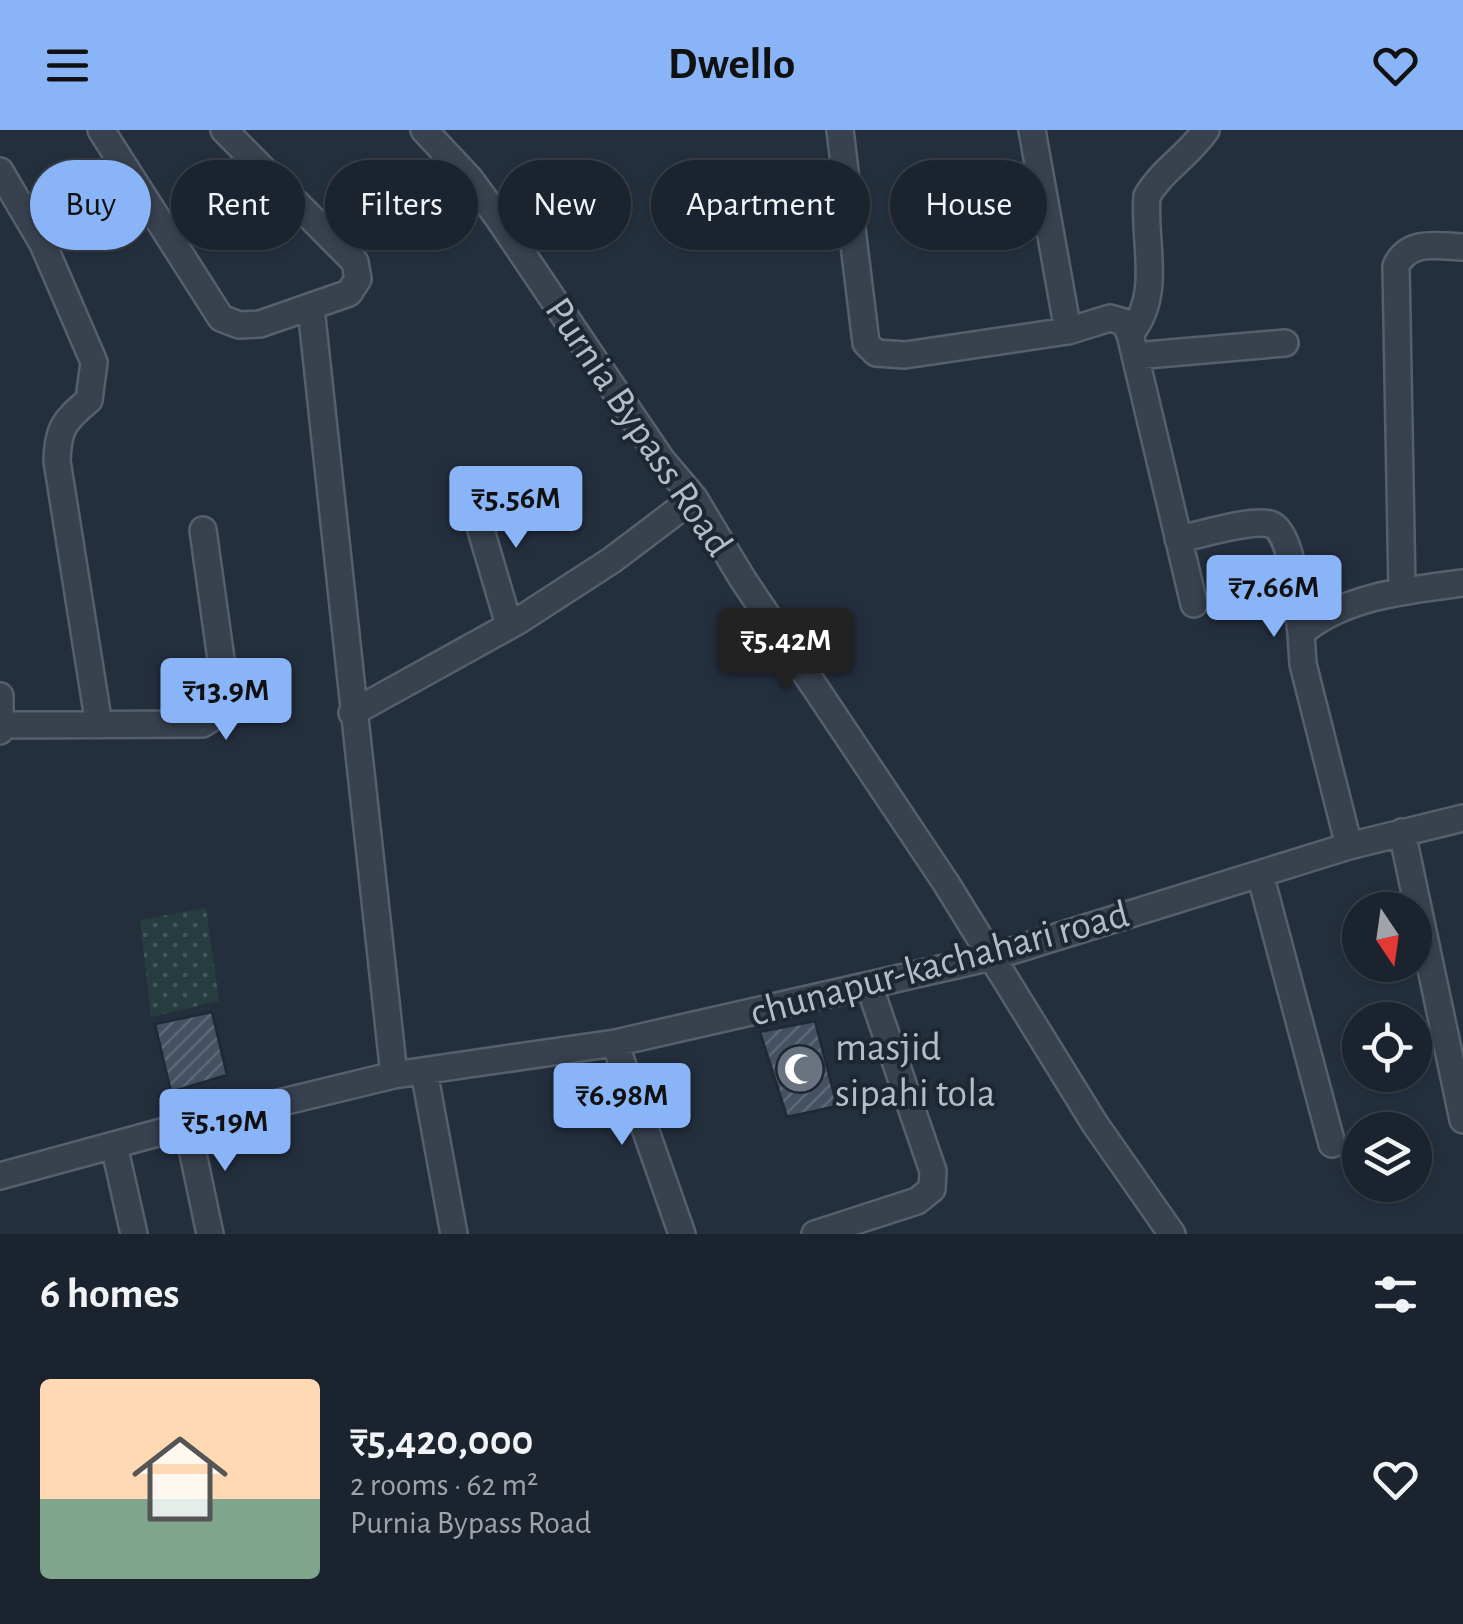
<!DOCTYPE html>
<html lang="en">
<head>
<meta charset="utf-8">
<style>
	:root { --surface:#1b232e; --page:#242b36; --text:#f1f3f6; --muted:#a0a4aa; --line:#39404a; --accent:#8ab4f8 }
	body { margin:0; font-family:"Alegreya Sans",sans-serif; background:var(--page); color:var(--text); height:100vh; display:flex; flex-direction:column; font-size:38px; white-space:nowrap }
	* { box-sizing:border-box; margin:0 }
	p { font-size:32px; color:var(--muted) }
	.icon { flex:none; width:55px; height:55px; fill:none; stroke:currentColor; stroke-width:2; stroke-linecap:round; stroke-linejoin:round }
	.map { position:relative; height:1104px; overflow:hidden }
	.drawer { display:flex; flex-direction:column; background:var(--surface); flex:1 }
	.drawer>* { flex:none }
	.guide { position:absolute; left:30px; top:30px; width:1405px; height:90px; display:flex; gap:20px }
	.needle { width:65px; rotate:167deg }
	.buttons { position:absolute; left:1342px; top:762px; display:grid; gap:20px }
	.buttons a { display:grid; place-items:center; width:90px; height:90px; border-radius:50%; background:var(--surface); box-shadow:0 2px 8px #0004,0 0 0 2px var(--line); font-size:50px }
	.price { position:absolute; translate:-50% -85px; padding:0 22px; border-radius:10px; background:var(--accent); color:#111; font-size:32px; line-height:65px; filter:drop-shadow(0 2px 5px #0008) }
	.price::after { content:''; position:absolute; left:50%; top:60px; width:30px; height:22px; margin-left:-15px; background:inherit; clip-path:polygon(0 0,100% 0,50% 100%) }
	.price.current { background:#222; color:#fff }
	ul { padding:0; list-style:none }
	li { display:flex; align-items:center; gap:30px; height:250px; padding:0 40px }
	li+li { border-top:2px solid var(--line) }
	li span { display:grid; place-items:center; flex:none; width:280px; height:200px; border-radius:10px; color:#555 }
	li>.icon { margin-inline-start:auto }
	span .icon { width:120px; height:120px; fill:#fffc; stroke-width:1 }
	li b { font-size:42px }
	h2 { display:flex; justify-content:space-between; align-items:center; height:120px; padding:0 40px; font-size:42px }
	.tag { padding:0 35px; border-radius:45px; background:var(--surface); box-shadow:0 2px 8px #0004,0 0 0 2px var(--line); font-size:35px; line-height:90px }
	.tag.current { background:var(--accent); color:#111 }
	header { display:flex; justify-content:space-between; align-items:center; height:130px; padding:0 40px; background:var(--accent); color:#111; font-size:45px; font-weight:700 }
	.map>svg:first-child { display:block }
	.park { fill:url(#park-dots) }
	.building { fill:url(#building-hatch); stroke:#1f2835; stroke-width:2.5 }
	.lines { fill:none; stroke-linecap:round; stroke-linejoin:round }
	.minor-casing { stroke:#565f6c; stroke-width:30 }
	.minor { stroke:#38414e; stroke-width:25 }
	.labels { text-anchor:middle; stroke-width:8; stroke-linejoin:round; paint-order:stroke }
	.street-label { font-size:40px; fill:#b4bcc9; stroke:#1d2633 }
	.poi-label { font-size:40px; fill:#b4bcc9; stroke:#1d2633; text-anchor:start }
</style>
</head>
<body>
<header><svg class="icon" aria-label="menu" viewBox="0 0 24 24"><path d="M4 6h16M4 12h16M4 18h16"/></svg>Dwello<svg class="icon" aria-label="heart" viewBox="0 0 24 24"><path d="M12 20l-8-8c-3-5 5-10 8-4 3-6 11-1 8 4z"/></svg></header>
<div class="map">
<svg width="1463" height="1104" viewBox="0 0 1463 1104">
	<defs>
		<pattern id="park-dots" width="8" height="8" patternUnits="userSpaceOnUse" patternTransform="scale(2.5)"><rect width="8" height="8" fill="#263c3f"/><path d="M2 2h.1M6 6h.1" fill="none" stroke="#435659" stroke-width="1.8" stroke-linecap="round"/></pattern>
		<pattern id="building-hatch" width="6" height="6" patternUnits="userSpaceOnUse" patternTransform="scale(2.5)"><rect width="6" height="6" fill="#455162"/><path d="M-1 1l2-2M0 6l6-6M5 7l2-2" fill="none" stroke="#5d6877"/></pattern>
	</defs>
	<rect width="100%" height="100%" fill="#242f3e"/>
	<!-- park -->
	<path class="park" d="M206,778L219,871L151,887L140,790Z"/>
	<!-- building -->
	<path class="building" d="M212,882L227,945L171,962L155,894Z
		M815,891L837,976L787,987L760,902Z"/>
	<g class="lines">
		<!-- minor casing -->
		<g class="minor-casing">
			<path id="minor" d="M101,0L221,188L239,195L260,194L349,163L358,149L355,132L224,0
				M424,0L470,49L499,89L661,329L694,368L742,448L946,753L1095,994L1172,1104
				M840,0L866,213L876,223L905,225L1068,201L1110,188L1124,192L1130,204L1194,474
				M1032,0L1068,201
				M0,41L43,114L94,232L89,270C64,291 58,298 57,331L99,595
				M311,178C340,434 364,689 394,945
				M1130,204C1163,164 1143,113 1147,66C1162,40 1189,25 1206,0
				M1135,226L1285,213
				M470,363L509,495
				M1178,409C1201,405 1250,389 1270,394C1294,401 1298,481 1301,503
				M1402,460L1396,136C1409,109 1437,116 1463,117
				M0,566V601
				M352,583L518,491L612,430L694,368
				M1,595L202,594C222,584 223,573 224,551L203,400
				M1402,702L1463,990
				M1349,716L1303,534L1301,503C1344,466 1408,460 1463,453
				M1260,744L1332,1014
				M615,913L682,1104
				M424,941L454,1104
				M187,995L210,1104
				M114,1015L134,1104
				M0,1046L187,995L394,945L615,913L992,827L1349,716L1463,688
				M815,1104L917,1071L932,1059L933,1041L869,855"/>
		</g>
		<!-- minor -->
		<use href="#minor" class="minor"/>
	</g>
	<!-- icons -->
	<defs>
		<g id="mosque-disc" transform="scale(2.5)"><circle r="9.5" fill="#6b7280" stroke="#1d2633"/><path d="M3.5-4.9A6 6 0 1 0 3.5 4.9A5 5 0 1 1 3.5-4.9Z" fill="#fff"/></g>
	</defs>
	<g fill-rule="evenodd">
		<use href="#mosque-disc" x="800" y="939"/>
	</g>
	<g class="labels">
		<!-- street labels -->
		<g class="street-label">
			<text transform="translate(640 296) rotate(56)" y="14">Purnia Bypass Road</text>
			<text transform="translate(939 832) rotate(-15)" y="14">chunapur-kachahari road</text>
		</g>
		<!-- poi labels -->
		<g class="poi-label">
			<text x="835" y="930">masjid<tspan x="835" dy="46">sipahi tola</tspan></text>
		</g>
	</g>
</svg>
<div class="buttons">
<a><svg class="needle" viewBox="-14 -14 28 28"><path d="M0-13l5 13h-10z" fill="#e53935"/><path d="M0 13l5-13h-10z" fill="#a0a4aa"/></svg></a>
<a><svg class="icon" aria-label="locate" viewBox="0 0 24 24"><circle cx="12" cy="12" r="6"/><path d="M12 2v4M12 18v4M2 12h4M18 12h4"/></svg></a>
<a><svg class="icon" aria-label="layers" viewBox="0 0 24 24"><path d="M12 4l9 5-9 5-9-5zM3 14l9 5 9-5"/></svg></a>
</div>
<b class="price" style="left:516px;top:421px">₹5.56M</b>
<b class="price" style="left:1274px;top:510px">₹7.66M</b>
<b class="price current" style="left:786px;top:563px">₹5.42M</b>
<b class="price" style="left:226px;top:613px">₹13.9M</b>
<b class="price" style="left:622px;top:1018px">₹6.98M</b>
<b class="price" style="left:225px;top:1044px">₹5.19M</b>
<div class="guide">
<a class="tag current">Buy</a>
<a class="tag">Rent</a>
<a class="tag">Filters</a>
<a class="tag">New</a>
<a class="tag">Apartment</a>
<a class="tag">House</a>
</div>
</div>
<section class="drawer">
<h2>6 homes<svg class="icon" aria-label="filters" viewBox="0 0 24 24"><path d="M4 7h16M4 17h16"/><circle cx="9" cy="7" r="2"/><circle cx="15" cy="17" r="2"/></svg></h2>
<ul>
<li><span style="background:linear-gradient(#ffd9b3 60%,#7fa58c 0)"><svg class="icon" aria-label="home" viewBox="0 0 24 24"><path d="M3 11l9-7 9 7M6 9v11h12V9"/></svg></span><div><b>₹5,420,000</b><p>2 rooms · 62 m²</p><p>Purnia Bypass Road</p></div><svg class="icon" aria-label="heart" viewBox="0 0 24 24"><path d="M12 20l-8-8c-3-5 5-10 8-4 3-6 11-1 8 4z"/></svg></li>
</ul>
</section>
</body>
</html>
